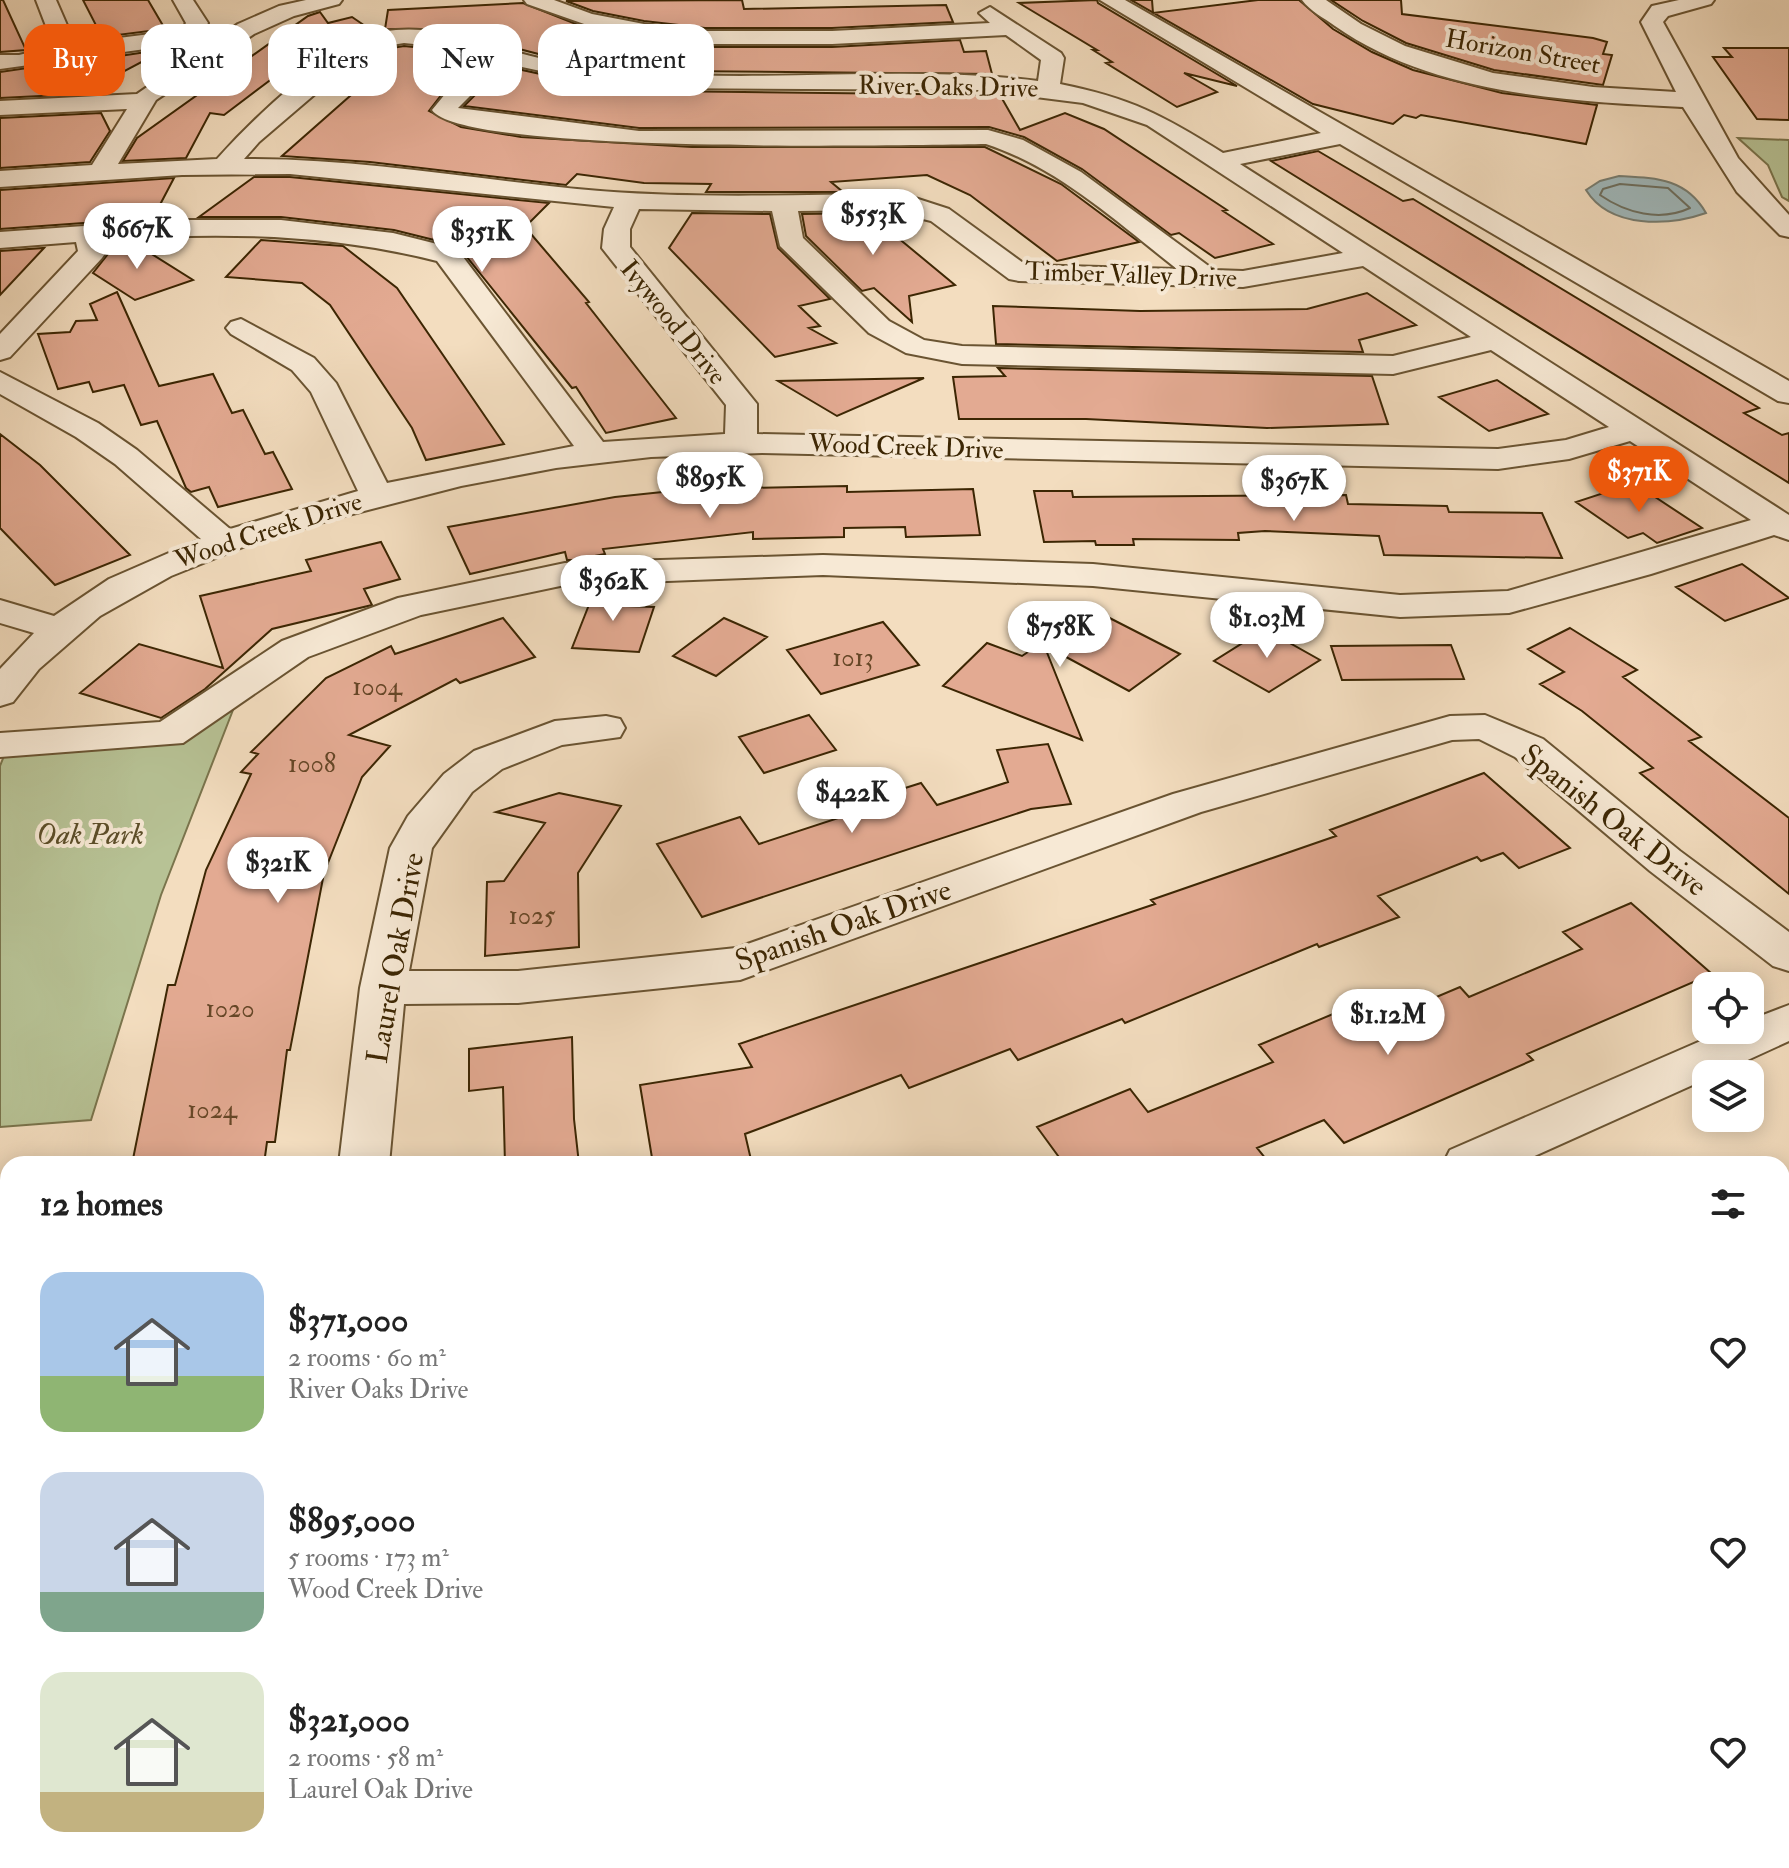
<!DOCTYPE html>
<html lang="en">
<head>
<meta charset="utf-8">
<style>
	:root { --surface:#fff; --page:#f2f2f2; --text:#222; --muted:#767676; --accent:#ea580c }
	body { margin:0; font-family:"IM FELL Double Pica",serif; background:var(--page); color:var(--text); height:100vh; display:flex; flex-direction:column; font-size:30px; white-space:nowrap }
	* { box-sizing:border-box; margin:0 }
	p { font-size:26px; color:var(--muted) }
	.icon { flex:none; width:44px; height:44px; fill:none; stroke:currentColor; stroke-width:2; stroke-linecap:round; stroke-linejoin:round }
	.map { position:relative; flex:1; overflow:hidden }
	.details { position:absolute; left:0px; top:1156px; width:1790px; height:712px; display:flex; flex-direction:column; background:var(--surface); border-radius:24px 24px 0 0; box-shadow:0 4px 20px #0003 }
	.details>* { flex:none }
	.hud { position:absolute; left:24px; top:24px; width:800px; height:72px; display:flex; gap:16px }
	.fabs { position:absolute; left:1692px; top:972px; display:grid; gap:16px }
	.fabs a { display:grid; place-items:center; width:72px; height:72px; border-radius:16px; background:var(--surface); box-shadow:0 4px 20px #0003; font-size:40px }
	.price { position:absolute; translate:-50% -68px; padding:0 18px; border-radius:28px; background:#fff; color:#222; font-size:26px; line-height:52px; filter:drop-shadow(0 2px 4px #0008) }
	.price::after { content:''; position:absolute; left:50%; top:48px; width:24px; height:18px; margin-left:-12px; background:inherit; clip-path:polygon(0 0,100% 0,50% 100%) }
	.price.selected { background:var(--accent); color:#fff }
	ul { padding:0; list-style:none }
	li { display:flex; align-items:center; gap:24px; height:200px; padding:0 40px }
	li span { display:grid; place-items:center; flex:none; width:224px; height:160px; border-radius:24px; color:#555 }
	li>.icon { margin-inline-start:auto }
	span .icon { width:96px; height:96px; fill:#fffc; stroke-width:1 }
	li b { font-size:34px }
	h2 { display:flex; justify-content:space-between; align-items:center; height:96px; padding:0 40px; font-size:34px }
	.chip { padding:0 28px; border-radius:24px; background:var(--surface); box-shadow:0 4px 20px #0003; font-size:28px; line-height:72px }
	.chip.selected { background:var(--accent); color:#fff }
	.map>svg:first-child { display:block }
	.green { fill:#b7c295; stroke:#7a744c; stroke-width:2 }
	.water { fill:#a0b9bc; stroke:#787e72; stroke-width:2 }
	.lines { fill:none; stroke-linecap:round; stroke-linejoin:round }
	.shore { stroke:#6e7060; stroke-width:2 }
	.building { fill:#e3aa92; stroke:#3c2603; stroke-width:2 }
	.minor-casing { stroke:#6a5432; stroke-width:4 }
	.minor { fill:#f7e9d5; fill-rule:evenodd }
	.labels { text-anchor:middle; stroke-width:8; stroke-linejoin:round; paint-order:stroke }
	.far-street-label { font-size:26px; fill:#3c2603; stroke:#f7e9d5 }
	.number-label { font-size:26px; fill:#664727 }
	.street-label { font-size:30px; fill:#3c2603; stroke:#f7e9d5 }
	.park-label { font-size:30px; font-style:italic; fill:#5b4d28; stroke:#f7e9d5 }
</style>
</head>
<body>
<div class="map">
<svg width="1789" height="1868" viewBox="0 0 1789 1868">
	<rect width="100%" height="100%" fill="#f3ddbf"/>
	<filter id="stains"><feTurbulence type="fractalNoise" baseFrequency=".0025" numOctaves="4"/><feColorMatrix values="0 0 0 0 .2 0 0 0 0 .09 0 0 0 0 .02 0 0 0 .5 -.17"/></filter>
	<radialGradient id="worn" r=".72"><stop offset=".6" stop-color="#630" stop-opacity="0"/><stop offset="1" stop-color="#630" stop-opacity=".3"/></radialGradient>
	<!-- green -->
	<path class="green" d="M1738,138L1789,140V201L1782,197L1768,165Z
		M233,710L161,895L91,1120L0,1127V766L6,751L166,739Z"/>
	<!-- water -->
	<path class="water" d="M1619,176C1655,178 1686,178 1706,213C1669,226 1610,229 1586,190L1600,181Z"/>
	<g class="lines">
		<!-- shore -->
		<path class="shore" d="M1620,184L1668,188L1690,208C1660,222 1626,213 1600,195L1603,189Z"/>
	</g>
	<!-- building -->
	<path class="building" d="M0,0H3L26,50L0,52Z
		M83,0H148L165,29L102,37Z
		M742,0L744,9L946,5L953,22L832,28H705L644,21L593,11L566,1Z
		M1097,0L1098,3L1237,86L1184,73L1217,92L1177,107L1106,63L1112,62L1093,50H1097L1019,3Z
		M1131,0H1152L1153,13L1258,0H1299L1333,29L1372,52L1413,70L1502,93L1597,105L1586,144L1421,115L1416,118L1404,115L1393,124L1313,104Z
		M1331,0H1401L1402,14L1593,38L1607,42L1603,54L1612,55L1603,85L1494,70L1406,43L1363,21Z
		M523,3L586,28L705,47H832L960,40L964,52L986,51L992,74L671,71L550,57L446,30L385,29L388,10Z
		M320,12L328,23L352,17L374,32L339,48L302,74L281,72L224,115L210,113L186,158L123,161L137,138L308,16Z
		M404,46L442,50L476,59L453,80L429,111L461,127L521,137L692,147H985L1061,184L1139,242L1057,261L970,195L927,175L831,182L843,192H706L711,184L644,183L577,174L566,185L370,162L282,156L367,81L338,78L375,51Z
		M1724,48H1789V120L1757,119L1713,57H1732Z
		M166,49L121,73L113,57Z
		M109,57L101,93L0,98V72L34,67L38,75L69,70L91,60Z
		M504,66L577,82L657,91L1000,95L1020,130L1065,113L1104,129L1227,210L1223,211L1273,244L1215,258L1179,233L1171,235L1082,169L1024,137L989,127L639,128L464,106Z
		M101,113L110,131L90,162L0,168V118Z
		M1318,151L1403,201L1413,199L1759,408L1744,413L1782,435L1789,433V483L1271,161Z
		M254,177H290L549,203L525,227L589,302L586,303L676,418L606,433L576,387L572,388L458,246L394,230L281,217H199Z
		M174,178L153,218L0,229V190Z
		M692,213L770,214L778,248L830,299L799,306L820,326L809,328L836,343L775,357L669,248Z
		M868,213L955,285L909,296L912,322L874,288L862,291L806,236L802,214Z
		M261,240L343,246L397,288L504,444L426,460L412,428L330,305L302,283L226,277Z
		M131,241L193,280L135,300L93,273L108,254L107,243Z
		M44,248L0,295V251Z
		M117,292L159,386L213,374L232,413L243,410L265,454L273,452L292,489L218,507L209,487L191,492L186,488L157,421L141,425L124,385L93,392L89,382L58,389L38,334L70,332L76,321L97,320L90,304Z
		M1367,293L1416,325L1359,340L1363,352L996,344L993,306L1140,311L1307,309Z
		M998,368L1372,376L1388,424L1267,428L1086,419H959L953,377L1005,376Z
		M924,378L837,416L778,381Z
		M1497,380L1548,414L1489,431L1439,397Z
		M0,434L40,465L130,555L55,585L0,528Z
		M1634,483L1702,528L1657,543L1643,533L1628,538L1576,502Z
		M847,486V492L973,489L980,535L906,537L905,527L844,528V537L753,539V532L603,549L605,554L574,560H567L565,552L470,574L448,527L615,497L691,489Z
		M1034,491H1072L1073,497L1346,495L1348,504L1447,506L1449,512L1542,513L1562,558L1384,555L1379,536L1265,531L1238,533L1239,540L1133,539L1134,545H1096L1095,541L1044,542Z
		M381,542L400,579L364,589L372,605L272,629L205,689L161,718L80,693L139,644L223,668L200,596L311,571L306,560Z
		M1742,564L1789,598L1725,621L1676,587Z
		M618,586L626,606L654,607L639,652L572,648L596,587Z
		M1092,609L1180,654L1129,691L1044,645L1082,740L943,686L987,643L1022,656Z
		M503,618L535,657L460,683L456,679L349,735L390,746L362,777L324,873L290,1050H287L275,1142H267L264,1164H132L168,985H175L206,870L251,774L241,772L258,754L251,752L326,678L391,646L395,654Z
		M724,618L767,637L716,676L673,656Z
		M883,622L919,665L821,694L787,650Z
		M1570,628L1637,670L1623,677L1701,737L1689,741L1789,818V894L1640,773L1653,768L1582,711L1540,684L1564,672L1528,649Z
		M1265,629L1320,660L1269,692L1214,661Z
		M1451,645L1464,679L1342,680L1331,646Z
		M809,715L836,750L764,773L739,737Z
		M1048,744L1071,804L1031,809L702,917L657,844L740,817L759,844L875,806L870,799L921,783L937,805L1008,782L997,750Z
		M1484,773L1570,848L1519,868L1503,853L1481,861L1477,857L1378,896L1399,917L1319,947L1317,944L1125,1023L1122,1019L1018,1060L1010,1049L909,1088L901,1075L745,1134L752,1164H653L640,1085L752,1067L739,1044L1155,904L1151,900L1336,836L1330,830Z
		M559,793L621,806L578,873L579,947L485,956L487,882L504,881L545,823L496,812Z
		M1631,903L1712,974L1527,1054L1533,1060L1344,1143L1324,1120L1257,1148L1270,1164H1064L1037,1127L1130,1089L1148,1112L1273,1062L1259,1045L1345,1009L1363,1028L1460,987L1469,997L1582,949L1563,932Z
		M572,1037L574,1119L579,1164H505L503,1087L469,1091V1049Z"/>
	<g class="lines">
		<!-- minor casing -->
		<g class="minor-casing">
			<path id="minor" d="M36,0H56L73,39L71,44L182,30L186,23L173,0H193L208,23L197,41L189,43L0,69V55H19L48,48L51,39Z
				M306,0H342L339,4L294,16L254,34L156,100L118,164L217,159C252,120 332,42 383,32C438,21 496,50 549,60C711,93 875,61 1038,81L1041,60L1006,35L832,44H705L644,37L587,25L527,4L524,0H554L592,14L644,24L705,31H832L990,23L979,13L990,7L1061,53L1064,58L1060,84C1130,98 1163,115 1223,153L1321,133L1100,0H1125L1789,381V403L1778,401L1340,144L1240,164L1789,515V540L1774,535L1651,574L1509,613L1400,617L1093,586L823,575L565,585L421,615L308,657L183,743L0,757V733L160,722L282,641L398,598L565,563L823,555L1093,564L1400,595L1508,591L1751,520L1630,441L1569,459L1498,469L762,453L651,457L556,468L461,486L333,519L248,545L171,576L100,616L39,669L13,702L0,706V669L34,633L0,623V600L54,616L109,579L201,539L115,464L76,437L0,394V372L98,423L137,450L230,529L358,491L311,392L292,370L231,334L226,328L231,322L241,319L314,358L336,383L387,483L574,446L437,261C327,233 216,232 103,240L106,252L102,258L10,357L0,360V334L78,251L76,242L0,248V232L168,220H281L393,233L457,249L603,442L725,434L726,405L602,248L604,229L614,207L290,174L182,175L0,187V171L92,165L127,109L0,115V101L137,94L238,24L279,6ZM404,43L443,47L482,58L455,82L432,110C463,155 911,145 986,144C1059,168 1118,223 1177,269L1026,265L949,209L915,198L886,194C783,195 679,199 577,189C466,178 356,158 244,159L259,142L356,59L374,48ZM503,63L578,79L657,88L982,90L1083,103L1147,125L1343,253L1243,271L1214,270L1081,172L1023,140L988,130L639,131L458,108ZM639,209L772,211L780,246L869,333L906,353L962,364L1393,374L1491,350L1609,427L1566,440L1498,449L757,434V404L630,247V229ZM886,210L931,221L1009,279L1019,281L1243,287L1363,266L1471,337L1393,356L962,346L924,340L889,321L803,238L798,211Z
				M1302,0H1326L1361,24L1405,46L1493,73L1593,87L1676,92L1641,22L1652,6L1679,0H1714L1711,4L1668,16L1663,22L1738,158L1789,215V237L1780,235L1737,192L1683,107C1568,101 1433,95 1335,26C1324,18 1310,11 1302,0Z
				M1485,715L1543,739L1680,851L1789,932V971L1773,966L1650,871L1515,757L1479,739L1452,740L1201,812L740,980L518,1003L404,1004L389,1164H339L360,988L390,848L408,816L444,774L474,751L555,721L606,716L620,719L625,728L620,737L562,745L502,769L472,792L432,848L409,971H518L736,948L1173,794L1450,716Z
				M1789,1005V1041L1717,1074H1706V1079L1517,1164H1443L1450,1150L1726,1030H1750V1020Z
				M1789,1427V1479L1782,1482V1430Z
				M1789,1565V1624L1782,1627V1568Z
				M8,1777V1844L0,1847V1781Z
				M991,1860H1068L1065,1868H987Z
				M1288,1860H1364L1361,1868H1284Z"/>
		</g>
		<!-- minor -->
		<use href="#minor" class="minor"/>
	</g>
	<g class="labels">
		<!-- far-street labels -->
		<g class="far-street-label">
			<text transform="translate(1523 51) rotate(10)" y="9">Horizon Street</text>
			<text transform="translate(948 86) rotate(1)" y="9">River Oaks Drive</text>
			<text transform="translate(1131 274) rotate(2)" y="9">Timber Valley Drive</text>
			<text transform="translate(674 322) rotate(51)" y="9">Ivywood Drive</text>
			<text transform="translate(906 446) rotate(2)" y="9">Wood Creek Drive</text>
			<text transform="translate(268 530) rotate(-18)" y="9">Wood Creek Drive</text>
		</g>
		<!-- number labels -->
		<g class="number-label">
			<text x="853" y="666">1013</text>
			<text x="377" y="695">1004</text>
			<text x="312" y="772">1008</text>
			<text x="532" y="924">1025</text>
			<text x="230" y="1017">1020</text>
			<text x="212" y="1118">1024</text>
		</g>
		<!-- street labels -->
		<g class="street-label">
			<text transform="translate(1614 820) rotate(38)" y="10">Spanish Oak Drive</text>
			<text transform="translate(843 925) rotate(-19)" y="10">Spanish Oak Drive</text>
			<text transform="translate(395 958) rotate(-80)" y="10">Laurel Oak Drive</text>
		</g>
		<!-- park labels -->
		<g class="park-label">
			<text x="90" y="844">Oak Park</text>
		</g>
	</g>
	<rect width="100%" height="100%" filter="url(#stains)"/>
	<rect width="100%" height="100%" fill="url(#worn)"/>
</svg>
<div class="fabs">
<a><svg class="icon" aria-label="locate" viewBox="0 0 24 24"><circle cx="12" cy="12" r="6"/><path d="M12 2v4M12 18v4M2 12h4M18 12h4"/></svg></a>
<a><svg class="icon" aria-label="layers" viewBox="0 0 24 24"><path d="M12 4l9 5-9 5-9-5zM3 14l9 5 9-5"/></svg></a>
</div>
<b class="price" style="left:873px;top:257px">$553K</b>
<b class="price" style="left:137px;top:271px">$667K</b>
<b class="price" style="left:482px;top:274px">$351K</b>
<b class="price selected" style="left:1639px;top:514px">$371K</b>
<b class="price" style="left:710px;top:520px">$895K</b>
<b class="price" style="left:1294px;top:523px">$367K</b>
<b class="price" style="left:613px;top:623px">$362K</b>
<b class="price" style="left:1267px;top:660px">$1.03M</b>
<b class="price" style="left:1060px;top:669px">$758K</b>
<b class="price" style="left:852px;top:835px">$422K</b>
<b class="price" style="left:278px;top:905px">$321K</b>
<b class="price" style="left:1388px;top:1057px">$1.12M</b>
<div class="hud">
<a class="chip selected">Buy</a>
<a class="chip">Rent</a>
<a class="chip">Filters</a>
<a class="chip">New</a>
<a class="chip">Apartment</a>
</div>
<section class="details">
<h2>12 homes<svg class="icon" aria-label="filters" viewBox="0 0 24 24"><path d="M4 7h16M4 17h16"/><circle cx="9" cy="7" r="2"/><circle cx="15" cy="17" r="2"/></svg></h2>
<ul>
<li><span style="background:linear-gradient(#a9c7e8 65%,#8fb573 0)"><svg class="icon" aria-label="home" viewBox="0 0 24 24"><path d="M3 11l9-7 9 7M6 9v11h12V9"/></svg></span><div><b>$371,000</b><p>2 rooms · 60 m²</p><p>River Oaks Drive</p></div><svg class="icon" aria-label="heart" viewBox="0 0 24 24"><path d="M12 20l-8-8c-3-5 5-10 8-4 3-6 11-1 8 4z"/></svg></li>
<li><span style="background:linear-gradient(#c9d6e8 75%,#7fa58c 0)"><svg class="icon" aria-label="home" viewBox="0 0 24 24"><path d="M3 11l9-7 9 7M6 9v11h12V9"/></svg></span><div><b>$895,000</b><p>5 rooms · 173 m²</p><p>Wood Creek Drive</p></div><svg class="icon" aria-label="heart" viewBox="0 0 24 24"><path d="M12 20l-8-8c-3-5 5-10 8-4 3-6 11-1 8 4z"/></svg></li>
<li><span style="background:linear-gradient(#dfe7d0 75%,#c2b280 0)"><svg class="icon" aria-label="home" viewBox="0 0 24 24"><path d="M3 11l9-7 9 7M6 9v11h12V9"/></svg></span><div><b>$321,000</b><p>2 rooms · 58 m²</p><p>Laurel Oak Drive</p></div><svg class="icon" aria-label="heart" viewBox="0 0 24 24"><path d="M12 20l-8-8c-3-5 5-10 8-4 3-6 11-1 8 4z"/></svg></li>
</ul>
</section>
</div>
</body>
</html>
